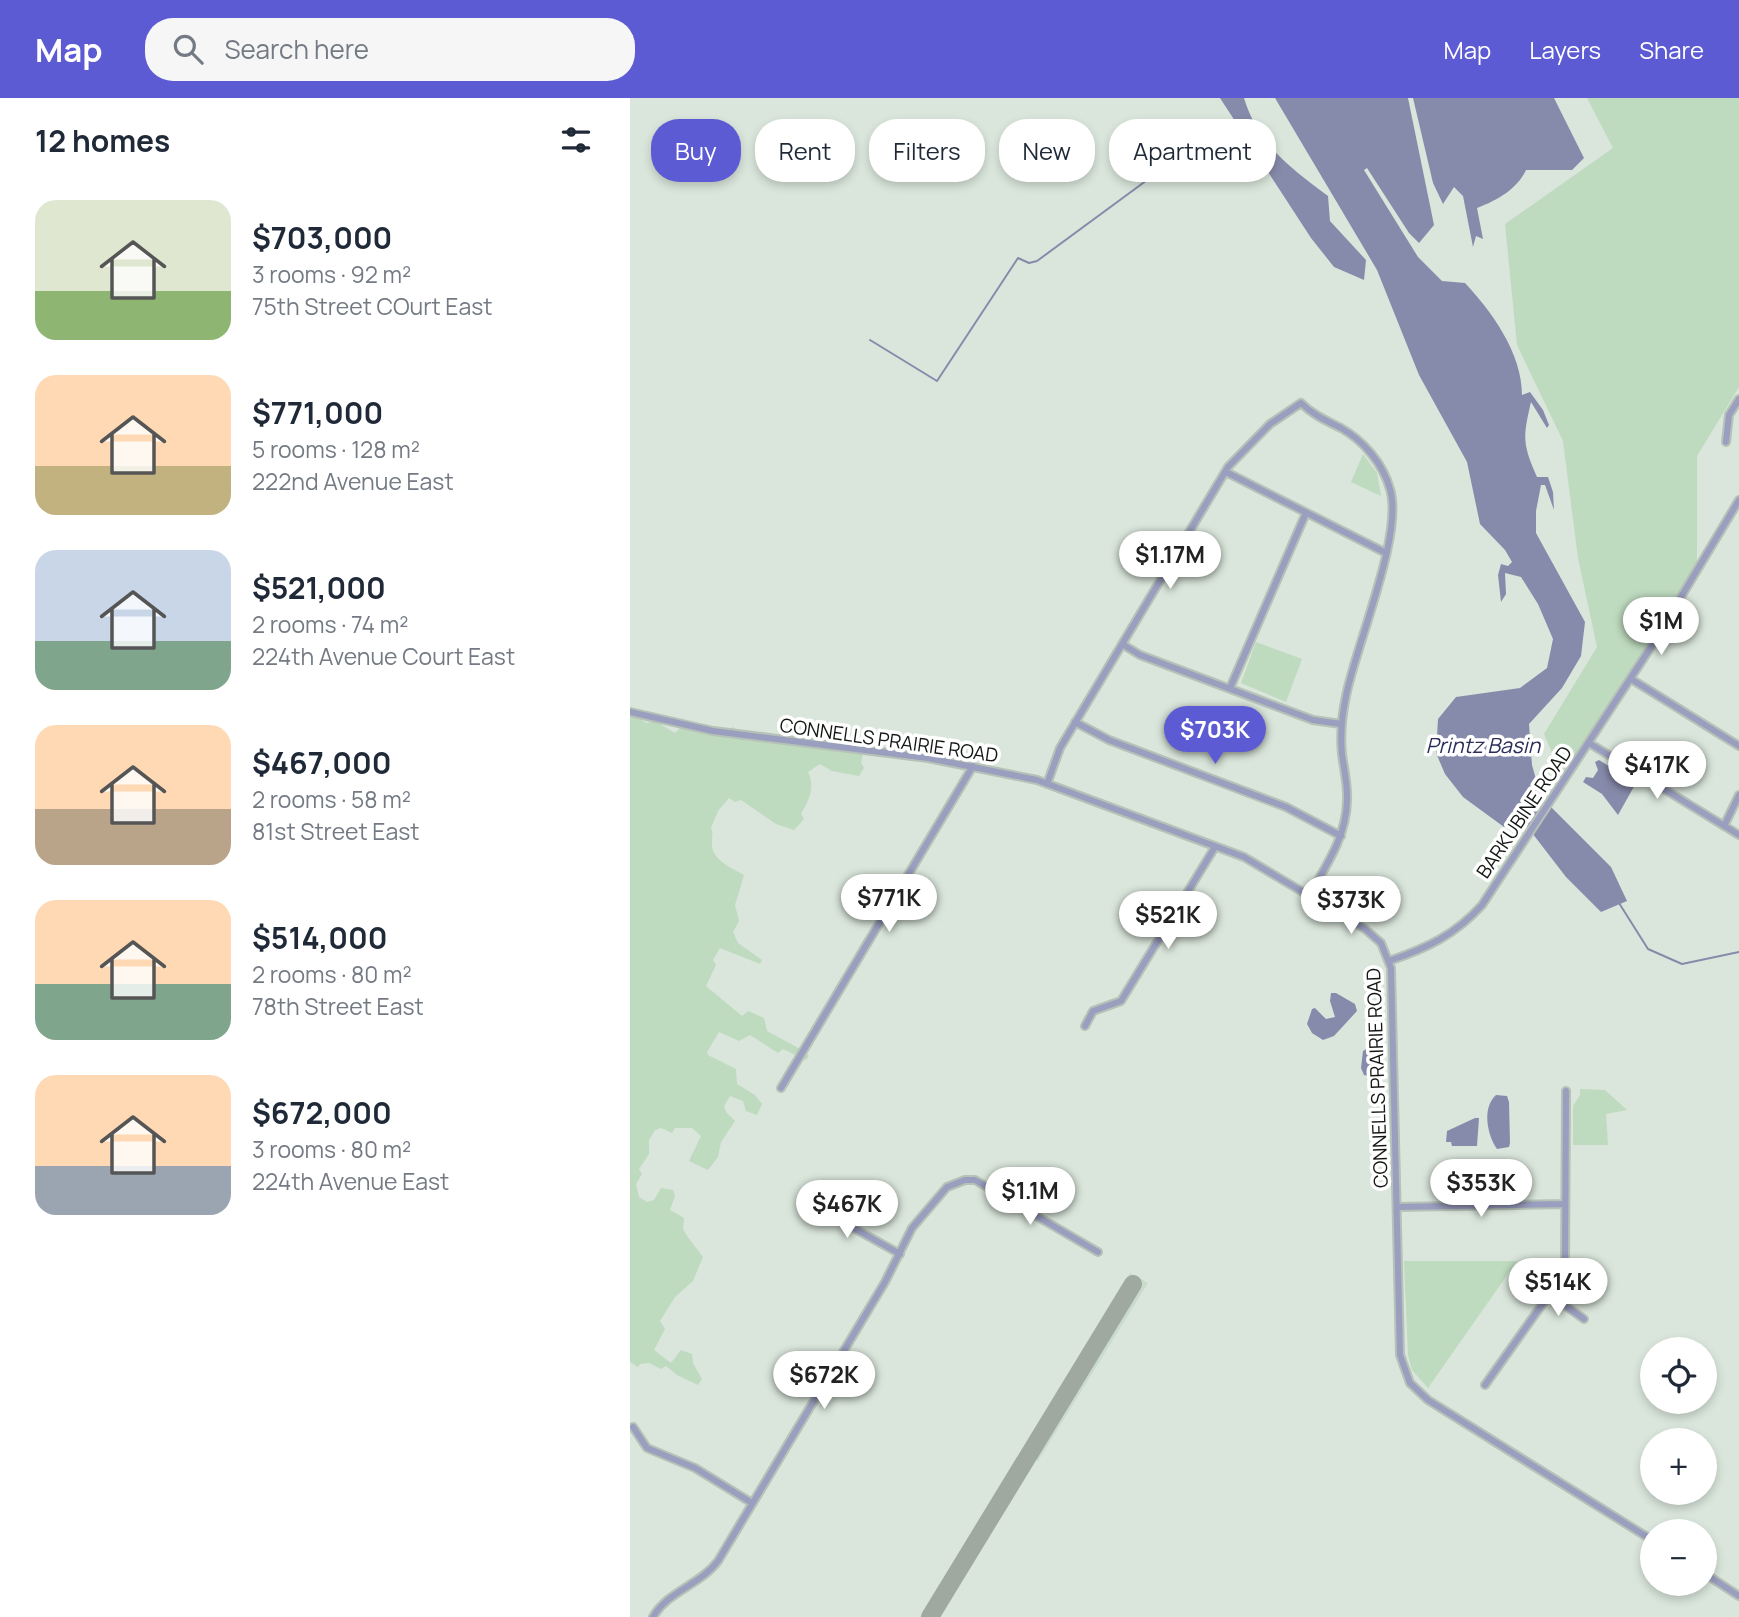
<!DOCTYPE html>
<html lang="en">
<head>
<meta charset="utf-8">
<style>
	:root { --surface:#fff; --page:#f6f6f7; --text:#1f2937; --muted:#747a83; --accent:#5d5bd3 }
	body { margin:0; font-family:Manrope,sans-serif; background:var(--page); color:var(--text); height:100vh; display:flex; flex-direction:column; font-size:26px; white-space:nowrap }
	* { box-sizing:border-box; margin:0 }
	p { font-size:23px; color:var(--muted) }
	.icon { flex:none; width:38px; height:38px; fill:none; stroke:currentColor; stroke-width:2; stroke-linecap:round; stroke-linejoin:round }
	.map { position:relative; flex:1; overflow:hidden }
	.drawer { display:flex; flex-direction:column; background:var(--surface); width:630px }
	.drawer>* { flex:none }
	.top-card { position:absolute; left:21px; top:21px; width:665px; height:63px; display:flex; gap:14px }
	.buttons { position:absolute; left:1010px; top:1239px; display:grid; gap:14px }
	.buttons a { display:grid; place-items:center; width:77px; height:77px; border-radius:50%; background:var(--surface); box-shadow:0 4px 10px #0003; font-size:35px }
	.price { position:absolute; translate:-50% -60px; padding:0 16px; border-radius:24px; background:#fff; color:#222; font-size:23px; line-height:46px; filter:drop-shadow(0 2px 4px #0008) }
	.price::after { content:''; position:absolute; left:50%; top:42px; width:21px; height:16px; margin-left:-10px; background:inherit; clip-path:polygon(0 0,100% 0,50% 100%) }
	.price.selected { background:var(--accent); color:#fff }
	ul { padding:0; list-style:none }
	li { display:flex; align-items:center; gap:21px; height:175px; padding:0 35px }
	li span { display:grid; place-items:center; flex:none; width:196px; height:140px; border-radius:21px; color:#555 }
	li>.icon { margin-inline-start:auto }
	span .icon { width:84px; height:84px; fill:#fffc; stroke-width:1 }
	li b { font-size:30px }
	h2 { display:flex; justify-content:space-between; align-items:center; height:84px; padding:0 35px; font-size:30px }
	.chip { padding:0 24px; border-radius:28px; background:var(--surface); box-shadow:0 4px 10px #0003; font-size:24px; line-height:63px }
	.chip.selected { background:var(--accent); color:#fff }
	header { display:flex; align-items:center; gap:42px; box-sizing:border-box; height:98px; padding:0 35px; background:var(--accent); color:#fff }
	header strong { font-size:33px }
	nav { display:flex; gap:38px; margin-inline-start:auto; font-size:24px }
	.search { width:490px; height:63px; background:var(--page); display:flex; align-items:center; gap:18px; box-sizing:border-box; padding:0 24px; border-radius:28px; color:var(--muted); font-size:26px }
	main { display:flex; flex:1; min-height:0 }
	.map>svg:first-child { display:block }
	.built { fill:#c9dbca }
	.green { fill:#bedabf }
	.water { fill:#878bab }
	.lines { fill:none; stroke-linecap:round; stroke-linejoin:round }
	.stream { stroke:#878bab; stroke-width:2 }
	.taxiway { stroke:#a0a9a0; stroke-width:18 }
	.minor-casing { stroke:#b6c1b7; stroke-width:10 }
	.minor { stroke:#9a9ebf; stroke-width:6 }
	.labels { text-anchor:middle; stroke-width:7; stroke-linejoin:round; paint-order:stroke }
	.street-label { font-size:19px; fill:#131713; stroke:#fff }
	.water-label { font-size:21px; font-style:italic; fill:#2b2d5a; stroke:#fff }
</style>
</head>
<body>
<header>
<strong>Map</strong>
<div class="search"><svg class="icon" aria-label="search" viewBox="0 0 24 24"><circle cx="10" cy="10" r="6"/><path d="M15 15l6 6"/></svg>Search here</div>
<nav><a>Map</a><a>Layers</a><a>Share</a></nav>
</header>
<main>
<section class="drawer">
<h2>12 homes<svg class="icon" aria-label="filters" viewBox="0 0 24 24"><path d="M4 7h16M4 17h16"/><circle cx="9" cy="7" r="2"/><circle cx="15" cy="17" r="2"/></svg></h2>
<ul>
<li><span style="background:linear-gradient(#dfe7d0 65%,#8fb573 0)"><svg class="icon" aria-label="home" viewBox="0 0 24 24"><path d="M3 11l9-7 9 7M6 9v11h12V9"/></svg></span><div><b>$703,000</b><p>3 rooms · 92 m²</p><p>75th Street COurt East</p></div></li>
<li><span style="background:linear-gradient(#ffd9b3 65%,#c2b280 0)"><svg class="icon" aria-label="home" viewBox="0 0 24 24"><path d="M3 11l9-7 9 7M6 9v11h12V9"/></svg></span><div><b>$771,000</b><p>5 rooms · 128 m²</p><p>222nd Avenue East</p></div></li>
<li><span style="background:linear-gradient(#c9d6e8 65%,#7fa58c 0)"><svg class="icon" aria-label="home" viewBox="0 0 24 24"><path d="M3 11l9-7 9 7M6 9v11h12V9"/></svg></span><div><b>$521,000</b><p>2 rooms · 74 m²</p><p>224th Avenue Court East</p></div></li>
<li><span style="background:linear-gradient(#ffd9b3 60%,#b9a48a 0)"><svg class="icon" aria-label="home" viewBox="0 0 24 24"><path d="M3 11l9-7 9 7M6 9v11h12V9"/></svg></span><div><b>$467,000</b><p>2 rooms · 58 m²</p><p>81st Street East</p></div></li>
<li><span style="background:linear-gradient(#ffd9b3 60%,#7fa58c 0)"><svg class="icon" aria-label="home" viewBox="0 0 24 24"><path d="M3 11l9-7 9 7M6 9v11h12V9"/></svg></span><div><b>$514,000</b><p>2 rooms · 80 m²</p><p>78th Street East</p></div></li>
<li><span style="background:linear-gradient(#ffd9b3 65%,#9aa5b1 0)"><svg class="icon" aria-label="home" viewBox="0 0 24 24"><path d="M3 11l9-7 9 7M6 9v11h12V9"/></svg></span><div><b>$672,000</b><p>3 rooms · 80 m²</p><p>224th Avenue East</p></div></li>
</ul>
</section>
<div class="map">
<svg width="1109" height="1519" viewBox="0 0 1109 1519">
	<rect width="100%" height="100%" fill="#dae6db"/>
	<!-- built -->
	<path class="built" d="M500,1175L518,1185L408,1363L400,1359L304,1519H290Z"/>
	<!-- green -->
	<path class="green" d="M957,0H1109V289L1067,358V466L934,682L914,636L967,549L948,460L933,343L887,247L875,126L983,50Z
		M733,356L747,375L751,398L721,384Z
		M626,544L672,561L656,604L611,585Z
		M0,616H4L16,625L25,623L45,635L50,630L63,632L75,626L91,636L103,629L119,643L128,642L135,635L163,643L168,635L179,634L208,654L227,652L233,656L231,665L234,670L229,678L202,673L190,666L178,674C185,688 180,701 171,716L174,721L164,732L146,726L111,702L105,704L99,700L88,713L81,730C84,737 81,740 82,747C82,762 102,770 114,777L105,807L109,823L103,834L108,845L132,862L130,866L90,850L83,862L86,867L76,888L112,918L118,913L134,920L137,933L172,952L179,958L176,962L153,951L148,955L120,937L109,943L89,934L77,954L78,957L106,971L107,986L125,997L132,1006L127,1017L116,1013L113,1003L100,998L94,1008L96,1014L105,1023L91,1044L88,1059L78,1072L59,1063L71,1038L62,1030H45L42,1035L31,1030L25,1032L19,1042V1056L9,1071L12,1076L6,1086L9,1099L17,1104L24,1102L31,1090L43,1092L45,1098L40,1112L54,1120L53,1131L57,1138L73,1159L63,1183L45,1199L30,1223L35,1231L24,1252L41,1265L51,1252L62,1256L63,1265L72,1281L68,1287L47,1277L36,1268L31,1271L19,1265L10,1266L8,1269L0,1264Z
		M950,991L975,992L997,1012L976,1016L978,1047H943V1008L950,997Z
		M774,1163H887L798,1290L782,1272L778,1257Z"/>
	<!-- water -->
	<path class="water" d="M590,0H614C628,47 661,70 698,98L700,123L736,162L734,182L704,169L681,140Z
		M645,0H778L804,127L789,145L779,135L737,70L734,72L788,159L812,183L835,185C862,214 892,255 892,297L900,294L913,312L919,327L917,330L901,304C893,339 892,345 907,379H918L923,394L924,412L915,387H911L906,413V435L955,524L951,558L932,590L899,626L902,667L911,699L981,769L997,803L971,814L936,779L892,722L874,729L833,699L815,676L806,655L808,621L826,599L890,590L917,570L923,541L908,506L891,479L875,475L876,496L871,504L868,477L871,466L878,468L882,464L875,452L850,426L837,364L789,277L747,172Z
		M783,0H924L954,60L942,72H896C887,91 868,102 847,110L853,141L846,138L843,149L833,98L824,89L813,106L803,85Z
		M969,662L1006,685L988,717L972,696L953,684L956,679L963,680L968,672L965,664Z
		M701,895H706L725,906L727,913L704,938L693,942L682,935L677,926L682,911L685,910L696,921L705,919L700,903Z
		M740,949L745,950L750,956L749,974L743,979L734,977L731,970L733,953Z
		M866,997L877,998L879,1004L880,1045L879,1049L867,1051C858,1038 851,1011 866,997Z
		M845,1020H849L847,1048H822L821,1044H816L817,1033Z"/>
	<g class="lines">
		<!-- stream -->
		<path class="stream" d="M240,242L307,283L388,160L399,165L407,163L562,49
			M989,805L1018,851L1052,866L1109,854"/>
		<!-- taxiway -->
		<path class="taxiway" d="M300,1519L503,1186"/>
		<!-- minor casing -->
		<g class="minor-casing">
			<path id="minor" d="M1096,344L1099,317L1109,301
				M596,374L756,455
				M492,546L510,557L683,622L711,626
				M1001,581L1109,648
				M600,590L676,415
				M0,614L83,633L298,660L407,682L614,759L735,831L751,845L761,870L770,1257L780,1285L798,1302L1022,1442
				M445,624L479,642L656,709L711,738
				M959,645L1109,737
				M417,686L430,650L598,369L640,326L671,305C683,317 697,323 711,330C734,343 753,366 760,391C774,436 726,547 716,598C712,617 710,636 712,656C714,672 718,687 717,703C716,739 697,766 680,796
				M1094,728L1109,697
				M759,863C797,850 825,837 852,807L1021,549L1109,402
				M455,928L463,913L491,903L585,749
				M151,990L343,668
				M177,1104L270,1156
				M767,1109L935,1106
				M919,1196L954,1221
				M855,1287L928,1184L935,1167L936,993
				M3,1329L17,1350L65,1370L122,1405
				M1074,1475L1109,1498
				M23,1519C38,1493 70,1487 88,1463L255,1184L282,1130L317,1089L335,1082H345L468,1154"/>
		</g>
		<!-- minor -->
		<use href="#minor" class="minor"/>
	</g>
	<g class="labels">
		<!-- street labels -->
		<g class="street-label">
			<text transform="translate(259 642) rotate(8)" y="7">CONNELLS PRAIRIE ROAD</text>
			<text transform="translate(894 714) rotate(-56)" y="7">BARKUBINE ROAD</text>
			<text transform="translate(747 980) rotate(-92)" y="7">CONNELLS PRAIRIE ROAD</text>
		</g>
		<!-- water labels -->
		<g class="water-label">
			<text x="853" y="655">Printz Basin</text>
		</g>
	</g>
</svg>
<div class="buttons">
<a><svg class="icon" aria-label="locate" viewBox="0 0 24 24"><circle cx="12" cy="12" r="6"/><path d="M12 2v4M12 18v4M2 12h4M18 12h4"/></svg></a>
<a>+</a>
<a>−</a>
</div>
<b class="price" style="left:540px;top:493px">$1.17M</b>
<b class="price" style="left:1031px;top:559px">$1M</b>
<b class="price selected" style="left:585px;top:668px">$703K</b>
<b class="price" style="left:1027px;top:703px">$417K</b>
<b class="price" style="left:259px;top:836px">$771K</b>
<b class="price" style="left:721px;top:838px">$373K</b>
<b class="price" style="left:538px;top:853px">$521K</b>
<b class="price" style="left:851px;top:1121px">$353K</b>
<b class="price" style="left:400px;top:1129px">$1.1M</b>
<b class="price" style="left:217px;top:1142px">$467K</b>
<b class="price" style="left:928px;top:1220px">$514K</b>
<b class="price" style="left:194px;top:1313px">$672K</b>
<div class="top-card">
<a class="chip selected">Buy</a>
<a class="chip">Rent</a>
<a class="chip">Filters</a>
<a class="chip">New</a>
<a class="chip">Apartment</a>
</div>
</div>
</main>
</body>
</html>
